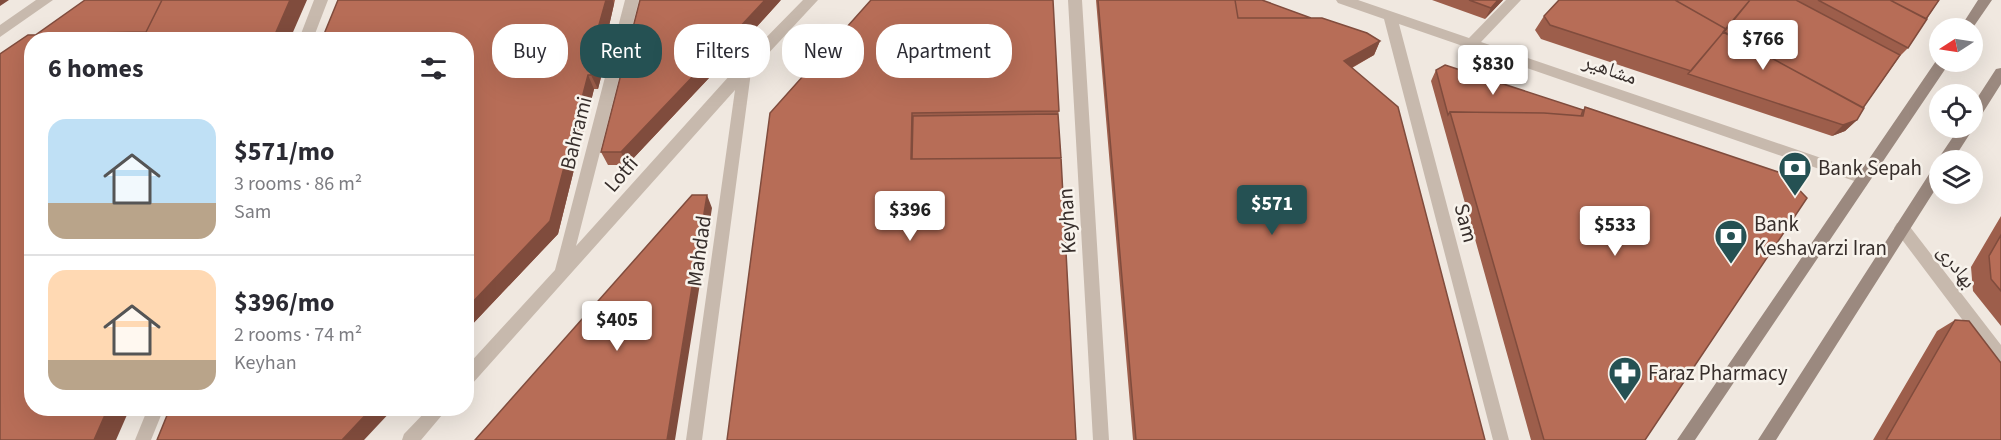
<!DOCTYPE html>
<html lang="en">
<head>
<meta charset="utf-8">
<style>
	:root { --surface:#fff; --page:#f2f2f3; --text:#2b2b33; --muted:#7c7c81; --line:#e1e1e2; --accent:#255153 }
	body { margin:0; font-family:"Source Sans 3","Noto Naskh Arabic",sans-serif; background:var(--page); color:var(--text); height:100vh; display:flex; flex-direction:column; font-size:22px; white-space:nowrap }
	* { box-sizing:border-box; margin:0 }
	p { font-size:20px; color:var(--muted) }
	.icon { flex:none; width:33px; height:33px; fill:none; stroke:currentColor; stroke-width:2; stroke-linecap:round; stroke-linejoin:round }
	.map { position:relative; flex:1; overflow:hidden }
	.sheet { position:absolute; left:24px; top:32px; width:450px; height:384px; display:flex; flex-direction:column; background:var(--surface); border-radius:24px; box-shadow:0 6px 24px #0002 }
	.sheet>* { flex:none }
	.banner { position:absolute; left:492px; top:24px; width:570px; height:54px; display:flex; gap:12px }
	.needle { width:39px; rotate:258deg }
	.buttons { position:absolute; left:1929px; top:18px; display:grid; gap:12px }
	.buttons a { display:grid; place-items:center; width:54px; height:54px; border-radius:50%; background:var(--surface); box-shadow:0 6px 24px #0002; font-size:30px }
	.price { position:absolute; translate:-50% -51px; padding:0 14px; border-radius:6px; background:#fff; color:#222; font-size:20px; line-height:39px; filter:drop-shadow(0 2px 3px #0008) }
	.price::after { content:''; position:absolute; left:50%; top:36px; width:18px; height:14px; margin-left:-9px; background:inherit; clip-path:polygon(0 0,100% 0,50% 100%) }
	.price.active { background:var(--accent); color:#fff }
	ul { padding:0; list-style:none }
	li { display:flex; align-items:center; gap:18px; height:150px; padding:0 24px }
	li+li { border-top:2px solid var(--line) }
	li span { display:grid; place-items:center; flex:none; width:168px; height:120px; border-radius:18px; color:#555 }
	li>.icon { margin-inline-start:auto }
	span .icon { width:72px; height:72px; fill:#fffc; stroke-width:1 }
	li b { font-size:26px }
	h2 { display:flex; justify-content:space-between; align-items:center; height:72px; padding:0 24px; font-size:26px }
	.chip { padding:0 21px; border-radius:24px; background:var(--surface); box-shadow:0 6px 24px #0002; font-size:21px; line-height:54px }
	.chip.active { background:var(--accent); color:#fff }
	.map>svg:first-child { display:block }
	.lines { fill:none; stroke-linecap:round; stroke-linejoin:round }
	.minor { fill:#c7b9ad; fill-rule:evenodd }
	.secondary { fill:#9b897f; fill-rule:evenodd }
	.wall { fill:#9d5e4b }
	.shaded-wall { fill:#804c3d }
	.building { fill:#b76d57; stroke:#804c3d; stroke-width:1.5 }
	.labels { text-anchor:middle; stroke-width:5; stroke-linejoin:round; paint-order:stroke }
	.street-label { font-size:21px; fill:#372e2b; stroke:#f8f3ec }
	.poi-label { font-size:21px; fill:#372e2b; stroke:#f8f3ec; text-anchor:start }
</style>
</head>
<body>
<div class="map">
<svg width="2001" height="440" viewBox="0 0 2001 440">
	<rect width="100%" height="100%" fill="#f0e8e0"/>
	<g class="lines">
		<!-- minor -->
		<path class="minor" d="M36,0H53L0,37V25Z
			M314,0H328L313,39H299Z
			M625,0H639L576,246L740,64L803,0H818L751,72L702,440H686L735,90L472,384L466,386V367L555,270Z
			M1068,0H1082L1109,440H1093Z
			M1336,0H1358L1469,38L1506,0H1521L1481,42L1868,174L1870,178L1868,182L1863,184L1399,24L1509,440H1493L1384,19L1338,3Z
			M1902,222L1907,223L2001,345V365L1995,363L1897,233L1894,228L1897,223Z
			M148,408H164L151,440H135Z
			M429,408H448L421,440H402L404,434Z"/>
		<!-- secondary -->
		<path class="secondary" d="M1978,0H1992L1972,29L1960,28Z
			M1938,58L1940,62H1950L1695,440H1677Z
			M2001,68V84L1977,122L1972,123V106L1996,69Z
			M1972,127L1973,128L1971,132L1953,160H1940V182L1776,440H1758L1935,165L1939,163L1938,160L1940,156L1959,128Z"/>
	</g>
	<!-- wall -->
	<path class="wall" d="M338,0H615L606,39L609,46L598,89H594L558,234L466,331V39Z
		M781,0L741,44L627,165H608L601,152Z
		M871,0L1059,111L1058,114L727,440Z
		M1096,0H1262L1311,18L1380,41L1374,55L1352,68L1485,440H1133Z
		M1432,0H1503L1485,19Z
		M1559,0H1939L1908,48L1900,56L1863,108L1857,120L1845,131L1832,136L1541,39L1535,30L1544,16Z
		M1436,70L1583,110L1585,107L1645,440H1531L1431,81Z
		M2001,216V326L1973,291L1971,267Z
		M1955,320L2001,440H1873L1937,331Z"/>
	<!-- shaded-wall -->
	<path class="shaded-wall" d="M0,0H9L0,6Z
		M290,0H307L290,39H273Z
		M606,0H613L614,4L606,39L609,46L598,89L591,75L597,32Z
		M765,0H781L741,44L627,165L621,152Z
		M1498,0H1503L1485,19L1491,8Z
		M1380,41L1374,55L1338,75L1344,61Z
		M588,75L594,89L558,234L466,331V309Z
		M1857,120L1845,131L1832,136L1843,125Z
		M707,195L712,208L675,440H667Z
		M108,408H130L116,440H94Z
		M372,408H394L364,440H342Z"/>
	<!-- building -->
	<path class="building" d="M85,0H162L146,32L37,34Z
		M162,0H290L273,39H32V408H108L94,440H0V54L28,35L146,32Z
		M338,0H606L597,32H602L591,75H588L550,221L466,309V39H322Z
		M640,0H765L737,30L621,152H601Z
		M871,0H1053L1059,111L912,113L911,159L1061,158L1076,440H727L770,113Z
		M1098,0H1235L1238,18H1322L1367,33L1380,41L1344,61L1398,107L1485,440H1136Z
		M1235,0H1262L1311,18H1238Z
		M1469,0H1498L1491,8Z
		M1559,0H1675L1726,29L1691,71L1550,25L1544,16Z
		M1675,0H1750L1723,32L1864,108L1857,120L1843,125L1688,74L1726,29Z
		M1750,0H1796L1900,55L1863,108L1724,32Z
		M1818,0H1890L1927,19L1908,48Z
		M1890,0H1939L1926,19Z
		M1445,65L1583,110L1581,116L1544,113L1450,112L1448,115L1436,70Z
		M1585,107L1784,174L1807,198L1645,440H1544L1450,112L1544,113L1583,116Z
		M1058,114L1061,158L912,159L913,116Z
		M692,195H707L667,440H475Z
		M2001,235V291L1991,279L1989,256Z
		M1955,320L1969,321L2001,363V440H1886Z
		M170,408H372L342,440H157Z"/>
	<!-- icons -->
	<defs>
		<g id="bank-pin" transform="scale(1.725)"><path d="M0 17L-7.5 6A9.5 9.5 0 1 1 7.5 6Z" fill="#255153" stroke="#f8f3ec"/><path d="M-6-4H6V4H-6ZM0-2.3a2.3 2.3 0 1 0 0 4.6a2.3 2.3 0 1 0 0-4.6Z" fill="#fff"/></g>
		<g id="pharmacy-pin" transform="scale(1.725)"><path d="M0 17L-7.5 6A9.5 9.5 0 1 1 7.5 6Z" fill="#255153" stroke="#f8f3ec"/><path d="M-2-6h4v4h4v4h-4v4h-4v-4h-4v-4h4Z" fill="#fff"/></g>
	</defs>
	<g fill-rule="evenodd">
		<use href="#bank-pin" x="1795" y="168"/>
		<use href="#bank-pin" x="1731" y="236"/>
		<use href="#pharmacy-pin" x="1625" y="373"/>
	</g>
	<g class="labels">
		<!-- street labels -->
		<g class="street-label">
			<text transform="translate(1610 69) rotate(19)" y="7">مشاهیر</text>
			<text transform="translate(576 133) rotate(-76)" y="7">Bahrami</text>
			<text transform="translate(621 174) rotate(-49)" y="7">Lotfi</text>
			<text transform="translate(1067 221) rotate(-93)" y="7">Keyhan</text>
			<text transform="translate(1466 223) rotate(75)" y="7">Sam</text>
			<text transform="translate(699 251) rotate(-82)" y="7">Mahdad</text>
			<text transform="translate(1957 266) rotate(53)" y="7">بهادری</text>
		</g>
		<!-- poi labels -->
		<g class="poi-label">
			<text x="1818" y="175">Bank Sepah</text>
			<text x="1754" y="231">Bank<tspan x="1754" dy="24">Keshavarzi Iran</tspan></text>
			<text x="1648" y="380">Faraz Pharmacy</text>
		</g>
	</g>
</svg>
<div class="buttons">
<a><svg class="needle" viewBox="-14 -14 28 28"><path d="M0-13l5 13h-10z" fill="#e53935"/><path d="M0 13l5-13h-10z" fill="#7c7c81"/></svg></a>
<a><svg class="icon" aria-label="locate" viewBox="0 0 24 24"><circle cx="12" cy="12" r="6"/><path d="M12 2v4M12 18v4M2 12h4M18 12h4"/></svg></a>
<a><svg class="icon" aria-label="layers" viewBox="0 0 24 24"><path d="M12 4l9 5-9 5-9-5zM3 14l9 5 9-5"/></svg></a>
</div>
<b class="price" style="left:1763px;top:71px">$766</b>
<b class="price" style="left:1493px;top:96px">$830</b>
<b class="price active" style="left:1272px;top:236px">$571</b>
<b class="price" style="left:910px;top:242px">$396</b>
<b class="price" style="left:1615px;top:257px">$533</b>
<b class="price" style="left:617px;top:352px">$405</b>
<div class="banner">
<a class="chip">Buy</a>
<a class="chip active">Rent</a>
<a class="chip">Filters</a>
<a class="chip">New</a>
<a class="chip">Apartment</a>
</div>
<section class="sheet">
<h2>6 homes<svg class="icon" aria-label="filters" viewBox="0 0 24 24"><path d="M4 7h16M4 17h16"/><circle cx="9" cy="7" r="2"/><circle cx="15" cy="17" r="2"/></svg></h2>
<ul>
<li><span style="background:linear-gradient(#bfe0f5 70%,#b9a48a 0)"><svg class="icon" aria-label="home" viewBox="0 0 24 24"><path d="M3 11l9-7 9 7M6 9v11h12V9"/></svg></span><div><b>$571/mo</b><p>3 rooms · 86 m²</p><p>Sam</p></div></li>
<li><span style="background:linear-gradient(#ffd9b3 75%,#b9a48a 0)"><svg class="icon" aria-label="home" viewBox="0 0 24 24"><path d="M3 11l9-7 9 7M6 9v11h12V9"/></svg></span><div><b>$396/mo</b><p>2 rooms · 74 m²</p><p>Keyhan</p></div></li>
</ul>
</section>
</div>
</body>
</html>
